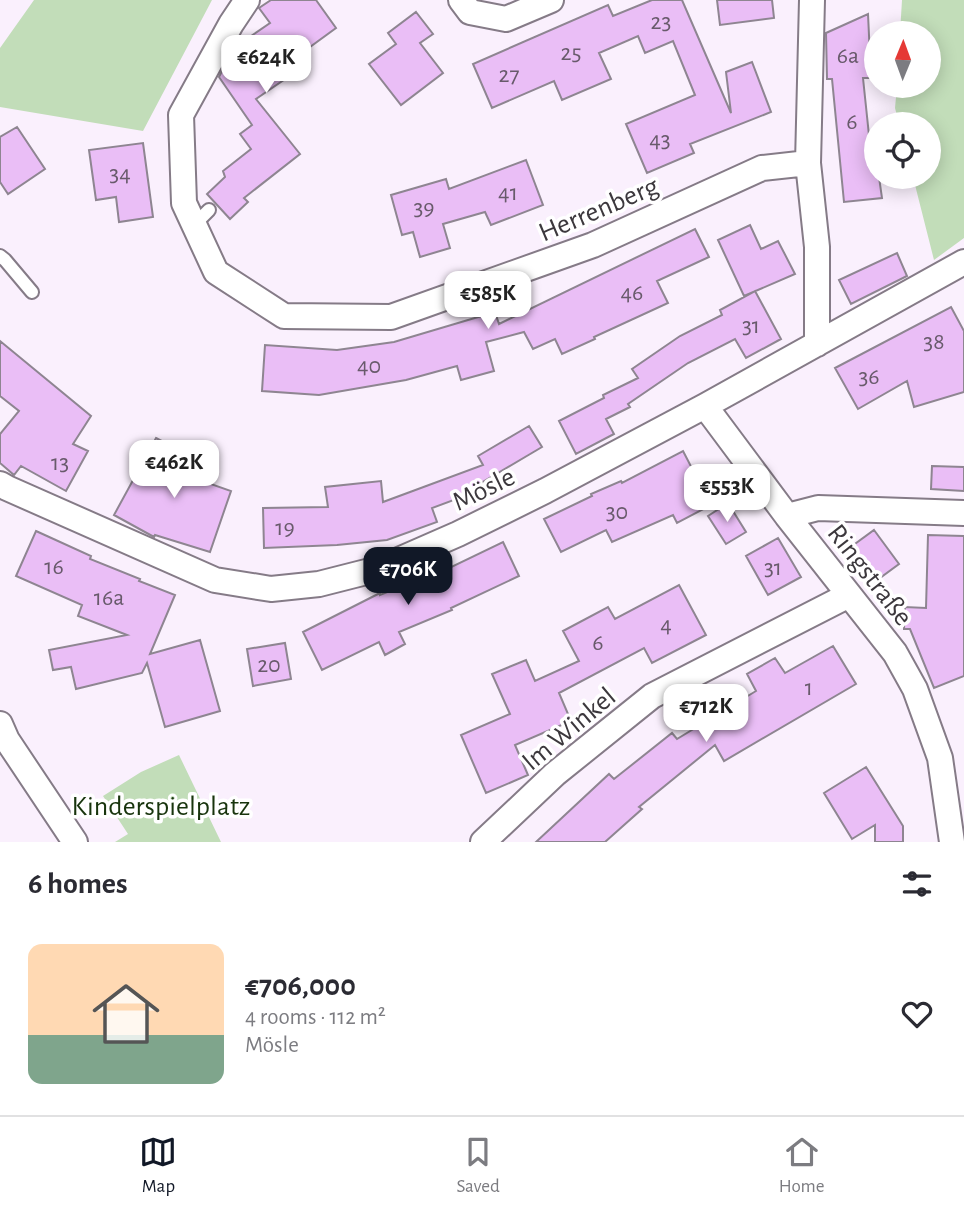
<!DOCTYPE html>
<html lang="en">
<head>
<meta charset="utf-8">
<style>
	:root { --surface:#fff; --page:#f2f2f3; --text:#2b2b33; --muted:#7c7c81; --line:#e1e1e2; --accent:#111827 }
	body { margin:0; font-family:"Alegreya Sans",sans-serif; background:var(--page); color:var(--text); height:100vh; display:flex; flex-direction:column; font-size:26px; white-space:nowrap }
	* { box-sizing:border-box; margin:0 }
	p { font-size:23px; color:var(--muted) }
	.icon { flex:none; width:38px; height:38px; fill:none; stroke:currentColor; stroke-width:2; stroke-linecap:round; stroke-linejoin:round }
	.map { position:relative; height:842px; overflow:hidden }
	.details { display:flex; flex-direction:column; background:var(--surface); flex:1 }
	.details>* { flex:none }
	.needle { width:46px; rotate:1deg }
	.controls { position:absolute; left:864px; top:21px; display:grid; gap:14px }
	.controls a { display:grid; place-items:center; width:77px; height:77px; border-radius:50%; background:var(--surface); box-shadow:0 4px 18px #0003; font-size:35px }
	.price { position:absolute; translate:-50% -60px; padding:0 16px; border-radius:14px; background:#fff; color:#222; font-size:23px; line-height:46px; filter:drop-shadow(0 2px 4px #0008) }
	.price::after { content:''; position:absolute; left:50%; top:42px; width:21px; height:16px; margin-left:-10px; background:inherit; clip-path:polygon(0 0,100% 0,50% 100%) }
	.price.active { background:var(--accent); color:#fff }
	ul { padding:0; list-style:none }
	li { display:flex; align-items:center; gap:21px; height:175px; padding:0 28px }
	li span { display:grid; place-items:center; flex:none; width:196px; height:140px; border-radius:14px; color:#555 }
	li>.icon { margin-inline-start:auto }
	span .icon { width:84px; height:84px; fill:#fffc; stroke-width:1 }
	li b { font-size:30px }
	h2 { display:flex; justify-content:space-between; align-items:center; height:84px; padding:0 28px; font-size:30px }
	.menu { display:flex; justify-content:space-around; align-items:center; height:98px; border-top:2px solid var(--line); background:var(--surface); font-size:19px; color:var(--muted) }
	.menu a { display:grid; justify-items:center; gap:4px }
	.menu .active { color:var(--accent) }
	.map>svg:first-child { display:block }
	.green { fill:#c2ddb9 }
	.building { fill:#eabef6; stroke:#8e8591; stroke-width:2 }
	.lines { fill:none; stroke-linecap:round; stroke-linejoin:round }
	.service-casing { stroke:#857b87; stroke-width:16 }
	.minor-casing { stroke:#857b87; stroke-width:28 }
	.service { stroke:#fff; stroke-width:12 }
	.minor { stroke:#fff; stroke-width:24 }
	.labels { text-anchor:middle; stroke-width:7; stroke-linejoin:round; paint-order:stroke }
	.number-label { font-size:24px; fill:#685a6b }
	.street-label { font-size:28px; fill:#3c383d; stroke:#fff }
	.park-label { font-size:28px; fill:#18340d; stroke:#fff }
</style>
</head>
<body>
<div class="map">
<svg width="964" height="842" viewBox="0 0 964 842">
	<rect width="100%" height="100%" fill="#faf0fd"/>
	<!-- green -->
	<path class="green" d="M34,0H212L143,131L0,107V48Z
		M902,0H964V238L934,260L913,177H929V124H899L895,108L897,86H929V33H900Z
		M179,755L221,842H115L128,834L103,796L141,772Z"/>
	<!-- building -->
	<path class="building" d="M271,0H316L336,28L284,66L291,75L256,99L300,154L244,198L248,202L230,219L207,194L225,177L223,171L251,149L240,134L252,125L219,77L224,67L247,51L241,43L270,23L259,8Z
		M652,0H682L731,113L726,72L752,62L771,112L690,144L694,153L647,173L626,124L695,95L673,41L645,53L638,36L599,53L611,79L562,100L554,81L492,108L473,64L608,5L613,16Z
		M717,0H772L774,18L720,25Z
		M416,12L433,34L420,43L443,73L401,105L369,64L396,44L388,33Z
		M868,14L871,78H863L872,164H877V177H879L882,198L844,202L832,79H827L826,33Z
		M17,127L45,169L8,194L0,182V137Z
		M143,143L153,217L119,222L116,197L96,200L89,150Z
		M526,160L543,205L491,225L485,212L443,224L450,248L420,257L413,232L402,235L391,195L446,179L449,189Z
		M750,225L761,249L778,241L795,274L744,296L718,240Z
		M695,229L709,257L657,281L668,303L594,337L595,339L562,354L555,339L533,349L524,332L486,342L494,371L461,380L457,366L406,380L319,395L262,391L265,345L337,350L394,342L495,312L499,324Z
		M897,253L907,276L851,304L839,280Z
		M755,291L781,339L746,358L735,339L688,363L628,404L630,407L606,419L614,434L576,454L559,421L604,398L603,395L638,378L632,369L680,336L722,315L720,310Z
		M951,307L964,331V392L914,407L907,381L858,409L835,368Z
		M0,341L91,416L73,444L88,451L66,491L21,466L14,475L0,463V434L19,411L0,396Z
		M529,426L542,447L476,486L478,491L432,508L437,522L387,540L337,545L264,548L263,508L328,507L325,487L381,481L383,502L483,465L478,456Z
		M156,438L197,460L188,476L231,491L210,552L155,535L154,537L114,515Z
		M683,451L711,505L677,523L673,515L612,542L606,530L561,552L544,519L592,496L591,494L621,481L622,483Z
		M932,466L964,467V491L931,489Z
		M728,503L746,532L726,544L708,516Z
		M874,530L899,564L869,586L844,552Z
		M36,531L91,556L90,559L140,579L139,581L175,595L150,654L200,640L220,711L165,727L147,663L142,673L76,689L71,667L53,670L49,650L127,635L78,616L82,605L16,576Z
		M928,535L964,536V676L934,688L910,629H904L905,607L926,608Z
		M778,538L801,577L768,595L746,556Z
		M503,542L519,576L451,608L452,610L399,632L405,644L385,655L379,642L322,670L303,632L380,593V595L436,572L437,574Z
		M679,585L706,635L652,663L644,648L559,693L571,721L515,745L528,775L486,793L461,735L510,714L492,674L526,660L535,681L579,661L563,631L608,607L615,619Z
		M285,643L291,679L253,686L247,649Z
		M833,646L856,684L724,761L715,745L639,807L642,809L605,842H536L609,774L614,779L672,733L677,739L756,691L747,674L775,658L785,673Z
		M866,767L903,826V842H875V825L852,839L824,793Z"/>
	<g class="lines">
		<!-- service casing -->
		<g class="service-casing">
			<path id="service" d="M194,225L209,210
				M0,256L5,260L32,292"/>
		</g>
		<!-- minor casing -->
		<g class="minor-casing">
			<path id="minor" d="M247,0L231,24L181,115L184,203L216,272L284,316L391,317L593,245L762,168L808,163
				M461,0L470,12L506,19L551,0
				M812,0L808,163L817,247V344
				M705,406L787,516L895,653L915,689L940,758L952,842
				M0,484L7,488L215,580L271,589L319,584L378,569L458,534L545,491L705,406L964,262
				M787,516L818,508L964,513
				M0,724L7,740L75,842
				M483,842L555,774L652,696L849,595"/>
		</g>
		<!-- service -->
		<use href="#service" class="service"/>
		<!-- minor -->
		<use href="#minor" class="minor"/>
	</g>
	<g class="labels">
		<!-- number labels -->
		<g class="number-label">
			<text x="661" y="29">23</text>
			<text x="571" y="60">25</text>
			<text x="848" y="63">6a</text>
			<text x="509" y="82">27</text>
			<text x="852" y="129">6</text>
			<text x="660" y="147">43</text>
			<text x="120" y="181">34</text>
			<text x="508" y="200">41</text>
			<text x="424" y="215">39</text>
			<text x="632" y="300">46</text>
			<text x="751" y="333">31</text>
			<text x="934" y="349">38</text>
			<text x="369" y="373">40</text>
			<text x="869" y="384">36</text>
			<text x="60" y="470">13</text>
			<text x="617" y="519">30</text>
			<text x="285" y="535">19</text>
			<text x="54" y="574">16</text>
			<text x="773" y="575">31</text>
			<text x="109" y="605">16a</text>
			<text x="666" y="632">4</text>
			<text x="598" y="650">6</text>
			<text x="269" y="672">20</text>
			<text x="809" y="695">1</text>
		</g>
		<!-- street labels -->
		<g class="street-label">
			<text transform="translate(598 208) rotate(-23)" y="10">Herrenberg</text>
			<text transform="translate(483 488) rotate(-26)" y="10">Mösle</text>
			<text transform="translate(871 574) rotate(52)" y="10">Ringstraße</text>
			<text transform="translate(568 728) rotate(-40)" y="10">Im Winkel</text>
		</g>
		<!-- park labels -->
		<g class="park-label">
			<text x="161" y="815">Kinderspielplatz</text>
		</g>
	</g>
</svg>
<div class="controls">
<a><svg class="needle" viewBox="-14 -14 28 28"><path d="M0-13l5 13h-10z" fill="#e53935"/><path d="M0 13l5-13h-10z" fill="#7c7c81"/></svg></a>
<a><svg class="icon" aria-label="locate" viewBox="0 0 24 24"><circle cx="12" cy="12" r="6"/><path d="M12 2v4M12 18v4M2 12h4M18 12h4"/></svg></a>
</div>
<b class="price" style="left:266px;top:95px">€624K</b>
<b class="price" style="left:488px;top:331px">€585K</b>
<b class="price" style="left:174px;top:500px">€462K</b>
<b class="price" style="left:727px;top:524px">€553K</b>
<b class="price active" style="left:408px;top:607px">€706K</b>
<b class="price" style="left:706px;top:744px">€712K</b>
</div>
<section class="details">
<h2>6 homes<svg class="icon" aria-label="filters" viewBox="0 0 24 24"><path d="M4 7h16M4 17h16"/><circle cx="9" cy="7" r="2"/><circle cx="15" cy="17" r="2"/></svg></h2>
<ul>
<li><span style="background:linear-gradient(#ffd9b3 65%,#7fa58c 0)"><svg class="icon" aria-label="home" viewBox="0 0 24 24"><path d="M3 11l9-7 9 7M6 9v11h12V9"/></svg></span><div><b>€706,000</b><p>4 rooms · 112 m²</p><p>Mösle</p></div><svg class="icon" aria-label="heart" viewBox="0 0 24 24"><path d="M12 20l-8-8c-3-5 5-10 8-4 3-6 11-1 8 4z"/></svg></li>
</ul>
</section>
<nav class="menu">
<a class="active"><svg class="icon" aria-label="map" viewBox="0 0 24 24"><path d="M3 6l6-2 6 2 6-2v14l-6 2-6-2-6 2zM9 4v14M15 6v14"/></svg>Map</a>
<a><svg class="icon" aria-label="saved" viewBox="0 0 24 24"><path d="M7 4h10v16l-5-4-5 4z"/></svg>Saved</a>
<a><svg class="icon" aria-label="home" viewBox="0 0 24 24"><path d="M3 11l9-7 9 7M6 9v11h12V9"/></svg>Home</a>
</nav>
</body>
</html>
